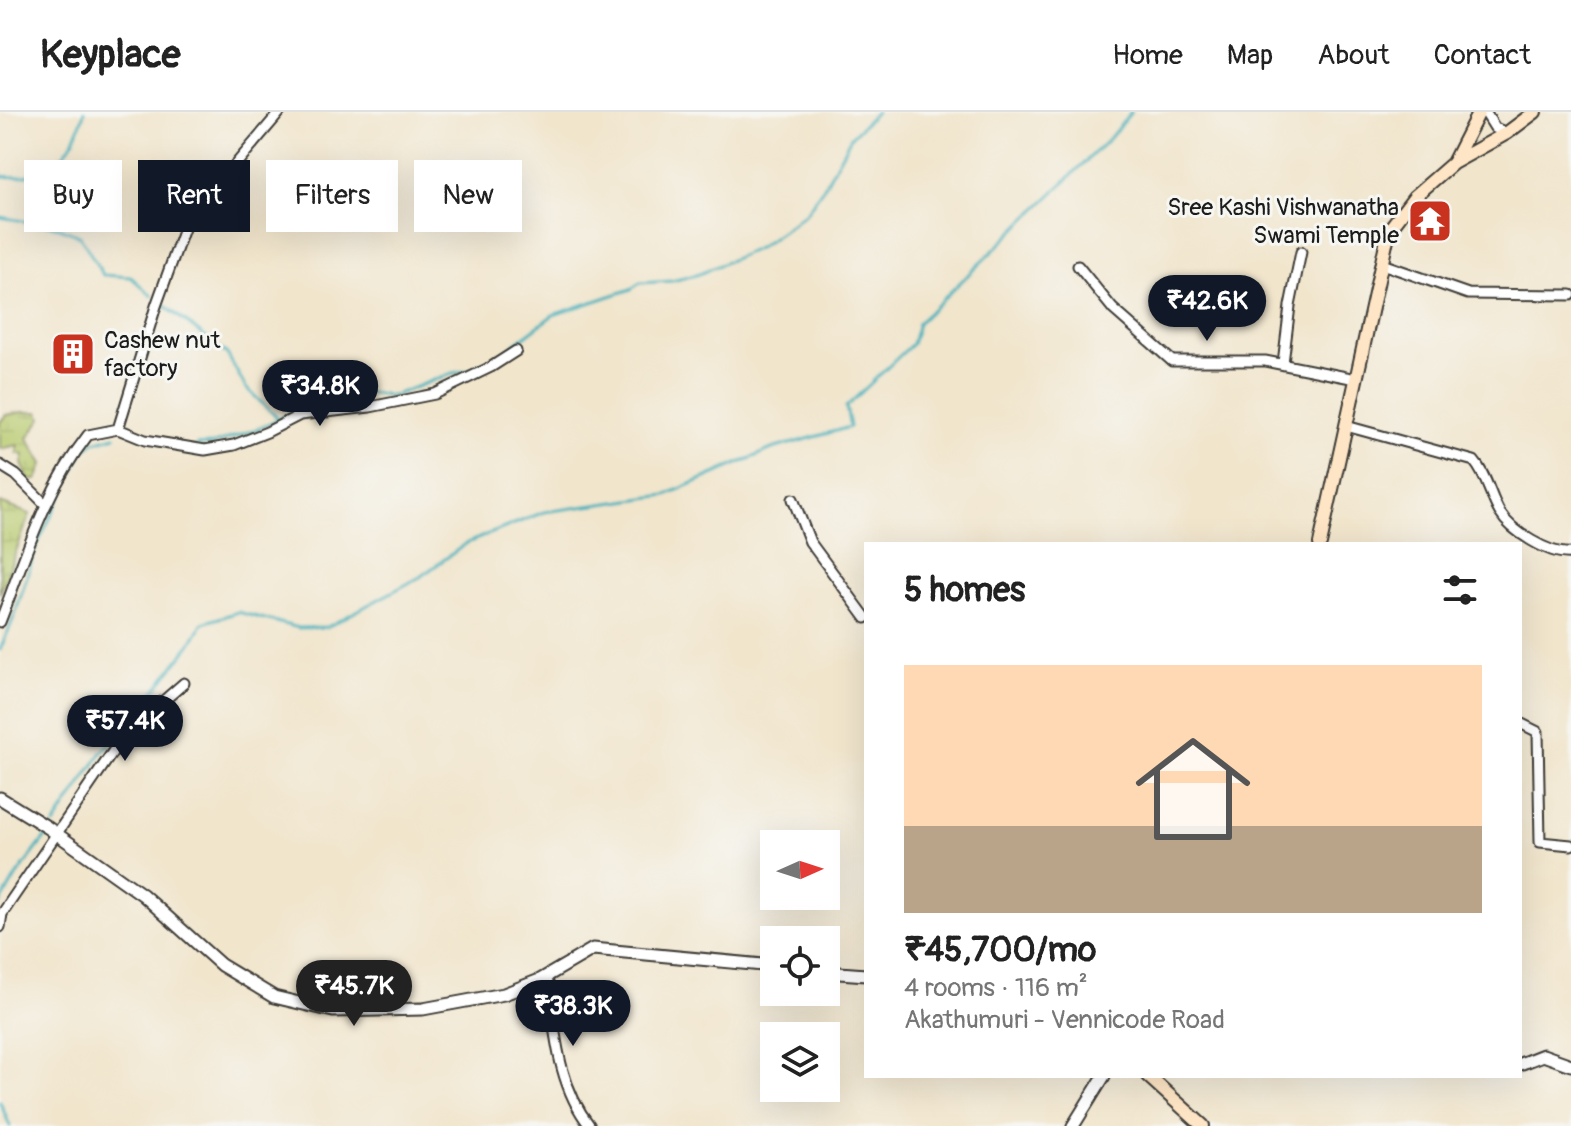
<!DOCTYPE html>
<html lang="en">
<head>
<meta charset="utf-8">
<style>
	:root { --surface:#fff; --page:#f2f2f2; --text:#222; --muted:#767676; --line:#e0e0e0; --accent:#111827 }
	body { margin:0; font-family:Pangolin,sans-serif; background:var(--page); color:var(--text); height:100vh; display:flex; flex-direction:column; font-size:30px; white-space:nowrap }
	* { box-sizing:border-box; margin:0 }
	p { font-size:26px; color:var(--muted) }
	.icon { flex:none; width:44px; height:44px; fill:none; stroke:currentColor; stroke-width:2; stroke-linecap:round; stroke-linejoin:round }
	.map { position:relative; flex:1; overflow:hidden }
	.side { position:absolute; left:864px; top:430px; width:658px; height:536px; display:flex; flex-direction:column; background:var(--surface); border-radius:0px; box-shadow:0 8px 32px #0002 }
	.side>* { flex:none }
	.hud { position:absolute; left:24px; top:48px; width:720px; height:72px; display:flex; gap:16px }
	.needle { width:52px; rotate:87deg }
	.controls { position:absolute; left:760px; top:718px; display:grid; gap:16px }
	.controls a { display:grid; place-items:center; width:80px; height:80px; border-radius:0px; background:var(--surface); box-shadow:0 8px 32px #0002; font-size:40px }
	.price { position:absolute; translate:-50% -68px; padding:0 18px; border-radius:28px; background:var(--accent); color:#fff; font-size:26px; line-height:52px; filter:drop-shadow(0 2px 4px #0008) }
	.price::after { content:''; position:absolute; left:50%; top:48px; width:24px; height:18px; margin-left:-12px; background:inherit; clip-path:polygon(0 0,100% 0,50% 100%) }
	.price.selected { background:#222; color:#fff }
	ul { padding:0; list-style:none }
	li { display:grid; align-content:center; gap:16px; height:424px; padding:0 40px }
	li span { display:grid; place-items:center; height:248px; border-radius:0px; color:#555 }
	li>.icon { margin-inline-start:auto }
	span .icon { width:144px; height:144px; fill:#fffc; stroke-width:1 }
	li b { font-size:34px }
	h2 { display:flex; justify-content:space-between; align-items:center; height:96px; padding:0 40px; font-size:34px }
	.chip { padding:0 28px; border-radius:0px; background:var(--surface); box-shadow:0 8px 32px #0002; font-size:28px; line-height:72px }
	.chip.selected { background:var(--accent); color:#fff }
	header { display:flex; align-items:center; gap:48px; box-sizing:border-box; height:112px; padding:0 40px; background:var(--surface); border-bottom:2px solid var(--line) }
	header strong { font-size:38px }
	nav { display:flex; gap:44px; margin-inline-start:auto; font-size:28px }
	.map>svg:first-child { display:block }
	.wetland { fill:url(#wetland-marsh); stroke:#6a7244; stroke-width:2 }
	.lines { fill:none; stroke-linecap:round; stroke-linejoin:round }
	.stream { stroke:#41b0bc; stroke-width:3 }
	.minor-casing { stroke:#3c3a36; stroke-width:13 }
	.tertiary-casing { stroke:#3c3a36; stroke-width:15 }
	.secondary-casing { stroke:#3c3a36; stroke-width:16 }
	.minor { stroke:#fff; stroke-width:9 }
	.tertiary { stroke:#fff; stroke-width:11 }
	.secondary { stroke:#fee5c5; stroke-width:12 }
	.labels { text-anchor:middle; stroke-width:6; stroke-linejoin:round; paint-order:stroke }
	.poi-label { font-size:24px; fill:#1c1c1c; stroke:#f6f6f2; text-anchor:end }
</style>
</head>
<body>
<header>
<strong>Keyplace</strong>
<nav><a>Home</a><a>Map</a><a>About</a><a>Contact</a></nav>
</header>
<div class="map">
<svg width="1571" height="1014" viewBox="0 0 1571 1014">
	<defs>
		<pattern id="wetland-marsh" width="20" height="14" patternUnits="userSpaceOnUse" patternTransform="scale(2)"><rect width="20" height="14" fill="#b7c96c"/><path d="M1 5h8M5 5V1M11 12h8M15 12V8" fill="none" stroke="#9dac5d"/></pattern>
	</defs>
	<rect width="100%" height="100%" fill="#f6f6f2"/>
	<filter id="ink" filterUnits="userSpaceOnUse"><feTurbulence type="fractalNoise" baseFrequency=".0125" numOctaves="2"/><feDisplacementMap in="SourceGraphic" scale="16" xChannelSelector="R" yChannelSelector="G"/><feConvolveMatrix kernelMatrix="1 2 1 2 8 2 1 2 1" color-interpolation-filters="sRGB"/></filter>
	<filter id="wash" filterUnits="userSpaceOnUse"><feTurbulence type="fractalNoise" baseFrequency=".006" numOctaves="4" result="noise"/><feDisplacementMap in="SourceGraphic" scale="32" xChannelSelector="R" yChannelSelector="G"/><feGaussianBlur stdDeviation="1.8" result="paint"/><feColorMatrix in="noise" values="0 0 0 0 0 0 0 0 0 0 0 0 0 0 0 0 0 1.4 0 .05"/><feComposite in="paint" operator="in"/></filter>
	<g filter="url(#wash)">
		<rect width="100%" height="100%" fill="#f1e5cc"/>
		<!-- wetland -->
		<path class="wetland" d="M23,300H38L42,306L28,326L43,352L37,368H29L22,352L24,343L17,341L18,333L0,337V310L6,303Z
			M0,391L30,402L0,482Z"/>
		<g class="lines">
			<!-- stream -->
			<path class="stream" d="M0,64C47,69 73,44 84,0
				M0,105L54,114L80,124L103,163L131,165L152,184
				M164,193L227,242L246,276L280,308
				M142,323L162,326
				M197,333L214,332L257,317L295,299L338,284L362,280L392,284L453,261L470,258L491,250L553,203L631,177L640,171L672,169L699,162L760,135L783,119L806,101L824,75L851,25L876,0
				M0,538L15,503L36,435L83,339L94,330L115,324
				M54,713L102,640L134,605L190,533L203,511L238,500L299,516L327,515L420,465L467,431L544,400L666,383L772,337L850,315L846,295L912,232L918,211L1109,27L1131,0
				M0,792L17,763L48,722
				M0,990L10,1014"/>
		</g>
	</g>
	<g filter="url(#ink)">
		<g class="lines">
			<!-- minor casing -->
			<g class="minor-casing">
				<path id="minor" d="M1485,0L1495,16L1507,21
					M1382,152L1468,182L1571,183
					M1078,154L1113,197L1172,249H1265L1356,267
					M1283,251L1290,194L1301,140
					M1346,314L1474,349C1487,364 1490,384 1500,401C1511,419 1549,443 1571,441
					M118,317L145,328L205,338L234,333L267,320L300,303L370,295L435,282L491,255L516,239
					M0,353L16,363L45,392
					M793,387L810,430L866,506
					M0,510C25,445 45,378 88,323L118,317L156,194L186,111L280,0
					M1520,611L1538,620L1540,730L1571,733
					M0,815L2,802L10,790L116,635L145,605L184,571
					M547,864C555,916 556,971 590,1014"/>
			</g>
			<!-- tertiary casing -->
			<g class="tertiary-casing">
				<path id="tertiary" d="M0,686L47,715L143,783L221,853L274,885L333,899L423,897L504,882L540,868L593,837L774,854
					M826,860L866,863
					M1520,952L1543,943L1571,953
					M1073,1014L1104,964"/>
			</g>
			<!-- secondary casing -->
			<g class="secondary-casing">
				<path id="secondary" d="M1453,51L1507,21L1535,0
					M1320,432L1389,118L1414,85L1453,51L1479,0
					M1148,964L1203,1014"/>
			</g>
			<!-- minor -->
			<use href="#minor" class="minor"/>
			<!-- tertiary -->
			<use href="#tertiary" class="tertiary"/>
			<!-- secondary -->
			<use href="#secondary" class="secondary"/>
		</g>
	</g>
	<!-- icons -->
	<defs>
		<g id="temple-square" transform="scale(2.3)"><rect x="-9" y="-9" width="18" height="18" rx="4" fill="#c8321e" stroke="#f6f6f2"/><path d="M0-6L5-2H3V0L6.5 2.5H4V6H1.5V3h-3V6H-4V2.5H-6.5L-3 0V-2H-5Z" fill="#fff"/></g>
		<g id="building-square" transform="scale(2.3)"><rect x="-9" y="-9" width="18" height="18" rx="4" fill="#c8321e" stroke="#f6f6f2"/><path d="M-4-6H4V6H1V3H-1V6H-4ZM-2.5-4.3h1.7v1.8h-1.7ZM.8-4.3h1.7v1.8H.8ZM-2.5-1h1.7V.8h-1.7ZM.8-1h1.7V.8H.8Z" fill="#fff"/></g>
	</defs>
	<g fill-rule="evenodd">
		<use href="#temple-square" x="1430" y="109"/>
		<use href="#building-square" x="73" y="242"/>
	</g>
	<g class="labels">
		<!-- poi labels -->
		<g class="poi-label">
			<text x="1399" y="103">Sree Kashi Vishwanatha<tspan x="1399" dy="28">Swami Temple</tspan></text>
			<text x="104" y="236" text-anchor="start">Cashew nut<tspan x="104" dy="28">factory</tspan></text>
		</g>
	</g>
</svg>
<div class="controls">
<a><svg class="needle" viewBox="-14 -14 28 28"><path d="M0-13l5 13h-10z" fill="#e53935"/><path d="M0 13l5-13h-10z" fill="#767676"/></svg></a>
<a><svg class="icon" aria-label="locate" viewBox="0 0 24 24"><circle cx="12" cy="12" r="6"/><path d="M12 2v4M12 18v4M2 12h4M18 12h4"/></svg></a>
<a><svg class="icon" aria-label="layers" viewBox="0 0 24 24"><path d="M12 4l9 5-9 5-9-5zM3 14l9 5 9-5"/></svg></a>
</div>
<b class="price" style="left:1207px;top:231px">₹42.6K</b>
<b class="price" style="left:320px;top:316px">₹34.8K</b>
<b class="price" style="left:125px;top:651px">₹57.4K</b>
<b class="price selected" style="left:354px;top:916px">₹45.7K</b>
<b class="price" style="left:573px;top:936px">₹38.3K</b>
<div class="hud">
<a class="chip">Buy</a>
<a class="chip selected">Rent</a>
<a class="chip">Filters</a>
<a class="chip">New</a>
</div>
<section class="side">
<h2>5 homes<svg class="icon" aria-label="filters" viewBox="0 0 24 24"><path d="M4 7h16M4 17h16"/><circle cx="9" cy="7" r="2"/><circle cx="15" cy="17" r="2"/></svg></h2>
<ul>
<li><span style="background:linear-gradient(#ffd9b3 65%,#b9a48a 0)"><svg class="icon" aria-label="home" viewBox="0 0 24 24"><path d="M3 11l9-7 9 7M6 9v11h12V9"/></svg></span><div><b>₹45,700/mo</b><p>4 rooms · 116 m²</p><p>Akathumuri - Vennicode Road</p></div></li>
</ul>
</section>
</div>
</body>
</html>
